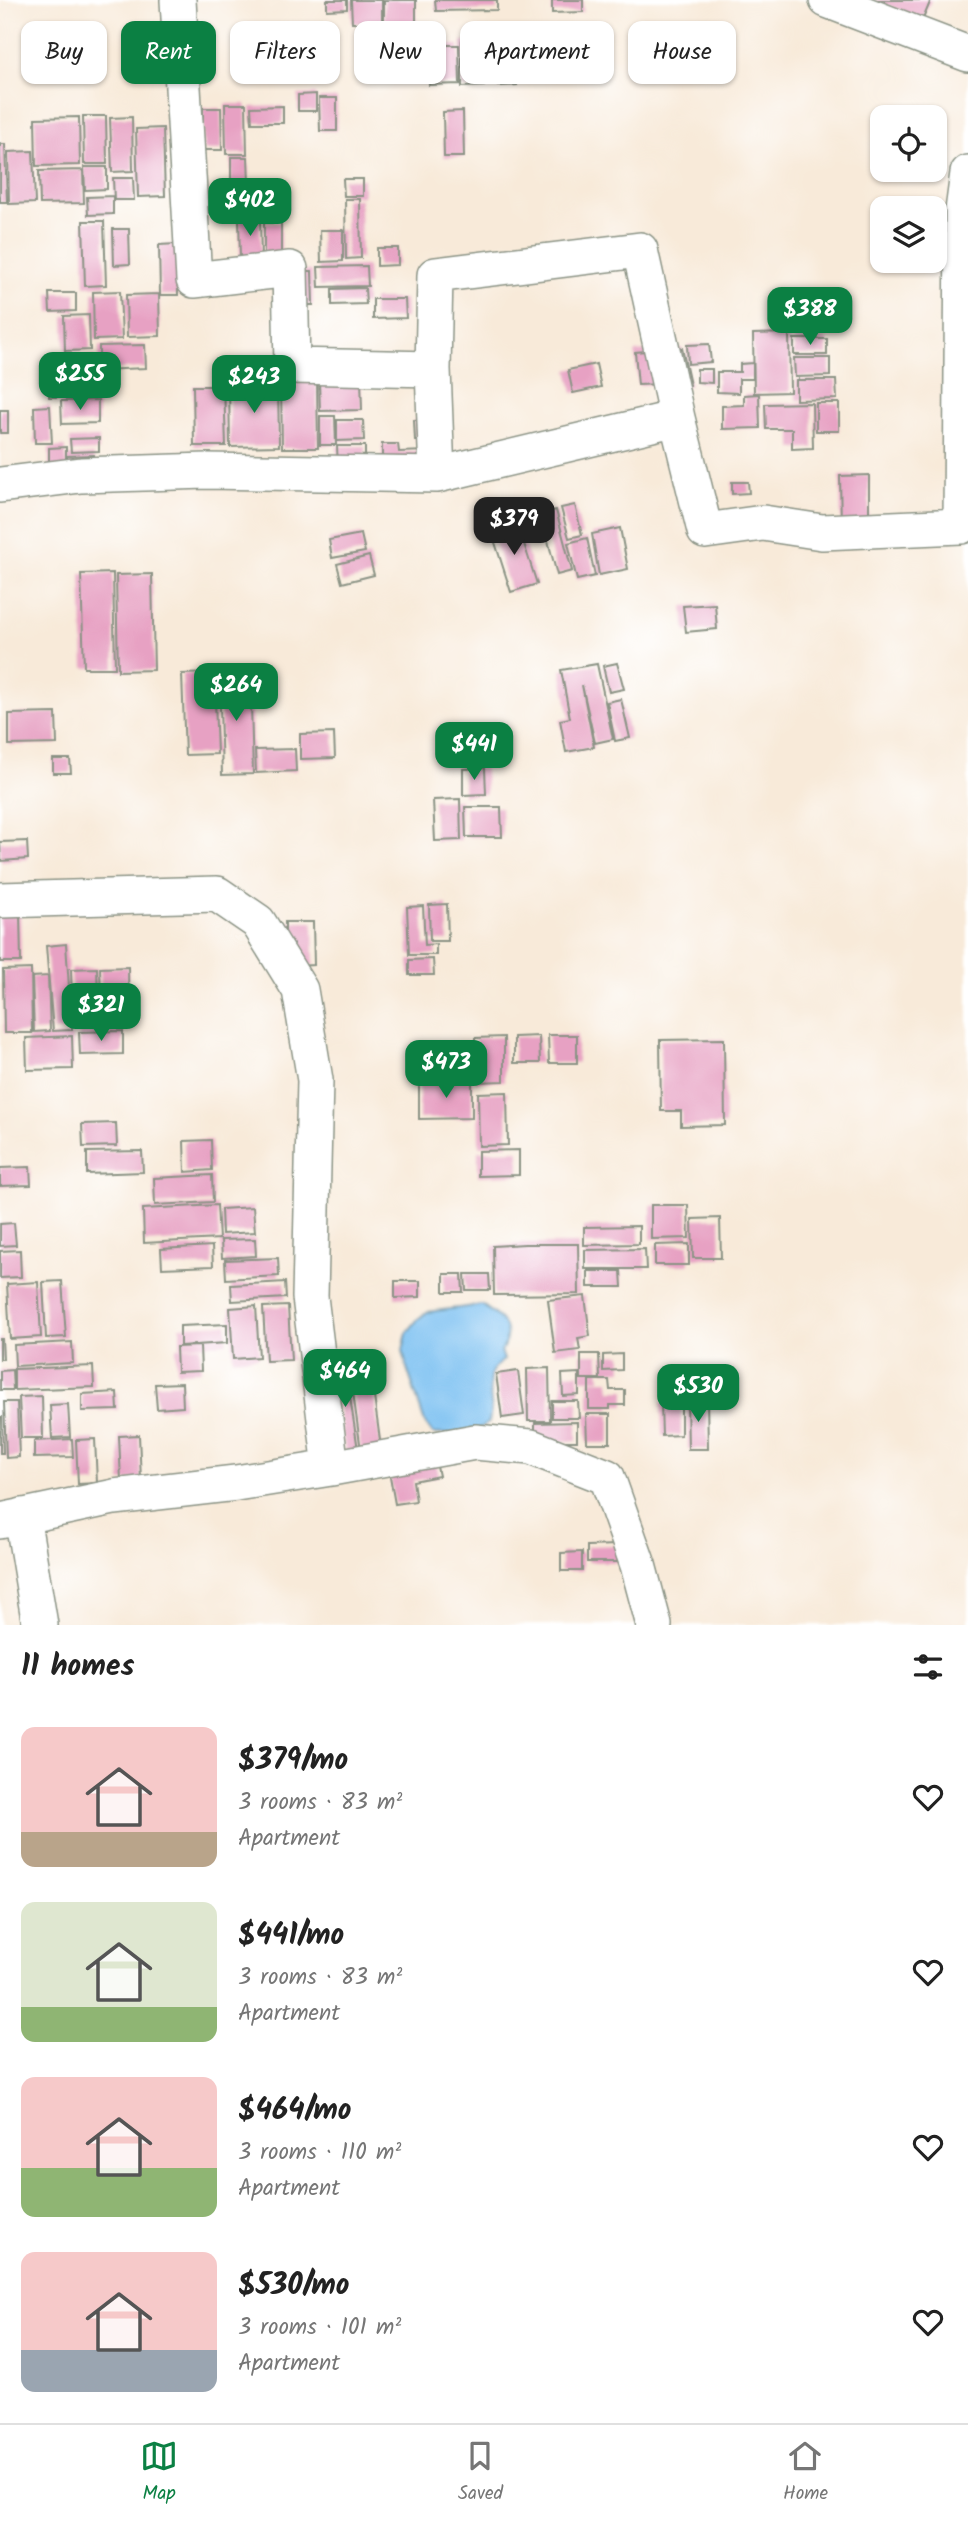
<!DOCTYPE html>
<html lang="en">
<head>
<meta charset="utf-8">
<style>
	:root { --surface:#fff; --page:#f2f2f2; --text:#222; --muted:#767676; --line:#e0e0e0; --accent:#0b8043 }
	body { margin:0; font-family:Kalam,sans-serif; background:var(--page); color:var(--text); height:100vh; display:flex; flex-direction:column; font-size:26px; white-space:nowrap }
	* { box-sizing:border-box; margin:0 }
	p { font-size:23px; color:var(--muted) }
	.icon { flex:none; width:38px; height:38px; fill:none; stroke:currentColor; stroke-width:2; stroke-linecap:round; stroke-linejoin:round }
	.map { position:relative; height:1625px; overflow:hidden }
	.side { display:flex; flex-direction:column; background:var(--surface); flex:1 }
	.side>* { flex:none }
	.banner { position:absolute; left:21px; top:21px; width:928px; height:63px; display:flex; gap:14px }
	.tools { position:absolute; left:870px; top:105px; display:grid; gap:14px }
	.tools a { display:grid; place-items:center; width:77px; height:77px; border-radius:14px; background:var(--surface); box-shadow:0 2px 5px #0004; font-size:35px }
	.price { position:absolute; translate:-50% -60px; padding:0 16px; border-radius:14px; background:var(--accent); color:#fff; font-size:23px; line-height:46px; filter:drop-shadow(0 2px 4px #0008) }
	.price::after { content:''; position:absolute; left:50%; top:42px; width:21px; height:16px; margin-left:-10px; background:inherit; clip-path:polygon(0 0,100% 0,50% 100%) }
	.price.selected { background:#222; color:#fff }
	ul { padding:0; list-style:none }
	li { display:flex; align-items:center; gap:21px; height:175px; padding:0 21px }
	li span { display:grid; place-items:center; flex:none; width:196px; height:140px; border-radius:14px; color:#555 }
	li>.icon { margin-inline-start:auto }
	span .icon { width:84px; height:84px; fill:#fffc; stroke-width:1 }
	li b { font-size:30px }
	h2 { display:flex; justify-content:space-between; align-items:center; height:84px; padding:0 21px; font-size:30px }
	.pill { padding:0 24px; border-radius:14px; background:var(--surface); box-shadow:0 2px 5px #0004; font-size:24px; line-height:63px }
	.pill.selected { background:var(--accent); color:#fff }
	.tabs { display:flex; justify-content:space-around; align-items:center; height:98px; border-top:2px solid var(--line); background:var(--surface); font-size:19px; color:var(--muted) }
	.tabs a { display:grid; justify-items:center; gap:4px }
	.tabs .selected { color:var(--accent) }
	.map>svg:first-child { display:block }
	.water { fill:#79bff1; stroke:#4c7e92; stroke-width:2 }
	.building { fill:#e7a1c3 }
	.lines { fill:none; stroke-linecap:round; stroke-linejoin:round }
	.street-casing { stroke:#8c9486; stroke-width:38 }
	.street { stroke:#fff; stroke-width:35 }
</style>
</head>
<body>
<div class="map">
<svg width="968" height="1625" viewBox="0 0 968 1625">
	<rect width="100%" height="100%" fill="#fff"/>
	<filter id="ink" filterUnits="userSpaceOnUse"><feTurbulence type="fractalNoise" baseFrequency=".0143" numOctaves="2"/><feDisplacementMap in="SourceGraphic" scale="14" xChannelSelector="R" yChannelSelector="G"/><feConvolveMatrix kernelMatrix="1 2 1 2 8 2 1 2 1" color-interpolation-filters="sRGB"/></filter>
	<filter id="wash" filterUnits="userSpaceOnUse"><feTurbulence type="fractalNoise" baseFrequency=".00686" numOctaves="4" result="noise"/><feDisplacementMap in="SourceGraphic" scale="28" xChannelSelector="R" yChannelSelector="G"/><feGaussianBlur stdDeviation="1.57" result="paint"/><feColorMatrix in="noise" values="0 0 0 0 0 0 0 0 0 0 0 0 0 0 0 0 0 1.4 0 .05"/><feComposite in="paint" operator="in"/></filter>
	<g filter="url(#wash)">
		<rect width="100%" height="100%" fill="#f8ead9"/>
		<!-- water -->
		<path class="water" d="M482,1305C500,1318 515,1327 501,1351L504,1360C484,1372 490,1386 491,1405C491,1411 490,1417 489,1422L472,1434H433L425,1423L407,1368L403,1350L407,1333L418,1319L427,1312Z"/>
		<g id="blocks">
			<!-- building -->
			<path class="building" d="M327,0H347V9L327,10Z
				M351,0H382V23H352Z
				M384,0H416V43L384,44Z
				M435,0H497V10L436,11Z
				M552,0H583V12L552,13Z
				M874,0H931L923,19Z
				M462,41H483L484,86L462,87Z
				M497,43H516L517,85L498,86L497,79H486V68H497Z
				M428,45H459L460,84L429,85Z
				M316,94V111H298V95Z
				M319,98H337V131H320Z
				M225,104H246L247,154H226Z
				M283,106V123H252L251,107Z
				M203,108H221L222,150H203Z
				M463,111L464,157H444L443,112Z
				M83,116H106L107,164H84Z
				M79,117L80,165L36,166L35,118Z
				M132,117L133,171L112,172L110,118Z
				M163,128L165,196L138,197L136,129Z
				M0,144H5L7,202H0Z
				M33,151L35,203L9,204L8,152Z
				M231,157H248L249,184H231Z
				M84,167H107V189L85,190Z
				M83,170L84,203L40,204L39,171Z
				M113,178H133L134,200H114Z
				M343,179H363V196H344Z
				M233,191H254L255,214L233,215Z
				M113,196V214L88,215L87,197Z
				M345,199H360L361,258L346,259Z
				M239,218H260L261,258H240Z
				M83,221H104L106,285L85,286Z
				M264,223H281V266L264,267Z
				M113,229H129L130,264L114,265Z
				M320,230H343V261L321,262Z
				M177,244L178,295H160L159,245Z
				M377,248H398V265L377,266Z
				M367,266L368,286L319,287L318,267Z
				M295,271H312L313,305H295Z
				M365,288L366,304L332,305V289Z
				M120,291L122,339L94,340L93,292Z
				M49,293H76V311L50,312Z
				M159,294L160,336L127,337L126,295Z
				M373,299H405L406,318L373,319Z
				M89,315L90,350L65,351L64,316Z
				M789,333L790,392L754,393L753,334Z
				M794,339H827V355H794Z
				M709,344L711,362L688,364L687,345Z
				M145,345L146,368L99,370V346Z
				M682,348L690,385L675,388L667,351Z
				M658,350L660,384L638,385L635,352Z
				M95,356L96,392L73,393L72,357Z
				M794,358H830V376L795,377Z
				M753,363V379H739V393L717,392V372H740V364Z
				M596,364L601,387L573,393L568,370Z
				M697,369H712V383L697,382Z
				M361,379L362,410L320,411L319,380Z
				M71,380V397H49V381Z
				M317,380L318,448H282L281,381Z
				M796,380H836L837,399L796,400Z
				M229,384H278L279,446L230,447Z
				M193,386H224L226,446H194Z
				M759,394L760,428L722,429V406L744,405V395Z
				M98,400V423L62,424L61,401Z
				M812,403L813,448L792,449V429H766L765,404Z
				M816,403H839V431H816Z
				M50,406L52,443H35L34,407Z
				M0,410H8V433H0Z
				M320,416H335L336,445H320Z
				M433,419L434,441H415L414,420Z
				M337,420H363L364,440L337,441Z
				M99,438V451L71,452L70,439Z
				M382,444H398L399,452L427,451V470L382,471Z
				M337,446H365V466L338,467Z
				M66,447V471L49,472V448Z
				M94,455V469L67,470V456Z
				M869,475V524L841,525L840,476Z
				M732,482H748L749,493L732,494Z
				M575,505L582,535L569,538L561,508Z
				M556,510L572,571L557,575L541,514Z
				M517,522L537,584L511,592L491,530Z
				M620,528L628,569L599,575L592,534Z
				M361,534L365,552L332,558L329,540Z
				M587,538L595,576L577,580L568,543Z
				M369,556L374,575L342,583L337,564Z
				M113,573L115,668H84L81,574Z
				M152,574L154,670L118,671L116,575Z
				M715,604L717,629L686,632L683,606Z
				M617,663L624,689L609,692L603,666Z
				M597,664L613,739L595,743L582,685L594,747L566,752L560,720L570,718L561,670Z
				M250,671L253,774L222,775L219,672Z
				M214,673L217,754L185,755L182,674Z
				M621,699L630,738L615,741L607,702Z
				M56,713L57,744L9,745V714Z
				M334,733L335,758L300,759V734Z
				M295,749L296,771L256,773L255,750Z
				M53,759H70L71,773H53Z
				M485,768L486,794L463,795V769Z
				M460,799L461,840L435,841L433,800Z
				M465,807H501L502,837H466Z
				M27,841L28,859L1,861L0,842Z
				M447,904L448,941H430L429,905Z
				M423,906L425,945L436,944V955H409L407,907Z
				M0,912H20L21,962H0Z
				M285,922H313L314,965L295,966L285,953Z
				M66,944L72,1030L53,1031L46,946Z
				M433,959L434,975H409V960Z
				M128,967L129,1026L102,1027L100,968Z
				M97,968L98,999L72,1000L71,969Z
				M31,969L32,1033H4L3,970Z
				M48,976L50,1031L34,1032L32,977Z
				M123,1031V1054L80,1055L79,1032Z
				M548,1035H577V1063H549Z
				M72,1036L73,1069L27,1070L26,1038Z
				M539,1036L540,1063H514V1037Z
				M504,1037V1081L475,1082V1038Z
				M724,1039L725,1125L681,1126V1111H661L660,1040Z
				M472,1080V1118L419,1119V1081Z
				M507,1092L508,1145L479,1146L478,1093Z
				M116,1123L117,1146L83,1147L82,1124Z
				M211,1140L212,1170L185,1172L184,1141Z
				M519,1150V1175L478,1176V1151Z
				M142,1151L143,1172L87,1174V1152Z
				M30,1167L31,1185L0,1186V1168Z
				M212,1175L213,1202L155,1205L154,1178Z
				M217,1205L219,1239L144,1243L143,1209Z
				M651,1205H688L689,1238L651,1239Z
				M253,1207L255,1232L222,1234L221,1209Z
				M720,1218L721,1258H693L692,1219Z
				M14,1223L16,1245L0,1246V1224Z
				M639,1226V1244L584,1245V1227Z
				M255,1239L256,1256L222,1258L221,1240Z
				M525,1244H578L579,1294L494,1295L493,1246Z
				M689,1244V1265H655V1245Z
				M212,1246L213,1266L162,1268L161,1249Z
				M645,1249L646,1269H585V1250Z
				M20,1250L21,1277L0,1278V1251Z
				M278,1258L279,1276L226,1279L225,1260Z
				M588,1271H621L622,1287H588Z
				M444,1274H462L463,1292H444Z
				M465,1274H489L490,1290H466Z
				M62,1281L66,1337L46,1338L43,1282Z
				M395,1281H420V1297L395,1298Z
				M38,1282L41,1337L10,1339L7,1284Z
				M285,1282L286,1298L232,1301L231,1285Z
				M585,1296L590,1336L578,1338L580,1350L555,1353L548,1300Z
				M256,1306L259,1357L233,1359L230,1308Z
				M288,1306L291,1360L266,1361L263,1307Z
				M227,1324V1343L180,1346V1326Z
				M0,1339H2L3,1359H0Z
				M72,1342L73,1363L15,1366L14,1345Z
				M200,1346L201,1371L177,1372L176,1347Z
				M581,1354H599L600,1379H581Z
				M622,1354V1370L603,1371V1355Z
				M369,1360L382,1455L362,1458L349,1363Z
				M345,1364L358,1450L345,1452L333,1366Z
				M93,1366L94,1387L14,1390V1369Z
				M549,1368L550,1421H528L527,1369Z
				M12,1370L13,1390H0V1371Z
				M518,1371L524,1415L502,1418L496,1374Z
				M579,1373V1395L563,1396L562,1374Z
				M589,1380H609L610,1390H625V1405H610V1409H589Z
				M182,1383L183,1407L157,1409L155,1384Z
				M117,1392L118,1410L82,1411V1394Z
				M42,1396L43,1438H21L19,1397Z
				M707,1398L708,1449H688L687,1399Z
				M552,1401H578L579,1418H552Z
				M4,1402H17L19,1457L6,1458Z
				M681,1402V1435L662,1436L661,1403Z
				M68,1404L70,1437L52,1438L50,1405Z
				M586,1414H610V1443H587Z
				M0,1417H2L3,1453H0Z
				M577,1422V1441H535V1423Z
				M139,1435L141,1480L121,1481L119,1436Z
				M72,1439L73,1457L34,1458V1441Z
				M95,1439L97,1483L78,1484L76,1440Z
				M435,1457L439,1476L413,1481L416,1501L395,1504L388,1465Z
				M617,1545L618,1562H587V1546Z
				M582,1552V1571H561V1553Z"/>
		</g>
	</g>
	<g filter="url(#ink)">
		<use href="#blocks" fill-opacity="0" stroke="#8c9486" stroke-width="2"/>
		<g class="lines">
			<!-- street casing -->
			<g class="street-casing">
				<path id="street" d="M178,0L194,280L290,269L292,366L433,369
					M827,0L968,54
					M437,475L433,369L435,275L640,250L677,418
					M0,485L81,475L207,471L437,475L677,418L705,531L763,523L822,532L961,526L963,211L968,173
					M0,900L217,894L258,922L300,990L315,1080L310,1297L331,1468L236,1483L114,1497L0,1521
					M331,1468L475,1442L531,1447L607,1477L638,1565L654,1625
					M22,1516L40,1625"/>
			</g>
			<!-- street -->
			<use href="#street" class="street"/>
		</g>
	</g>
</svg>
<div class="tools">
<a><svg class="icon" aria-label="locate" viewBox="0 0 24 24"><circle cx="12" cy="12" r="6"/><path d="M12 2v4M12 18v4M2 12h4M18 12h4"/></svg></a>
<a><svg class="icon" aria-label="layers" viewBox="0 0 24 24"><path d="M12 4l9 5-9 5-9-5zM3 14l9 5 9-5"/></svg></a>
</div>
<b class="price" style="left:250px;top:238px">$402</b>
<b class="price" style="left:810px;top:347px">$388</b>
<b class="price" style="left:80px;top:412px">$255</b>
<b class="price" style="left:254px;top:415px">$243</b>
<b class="price selected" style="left:514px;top:557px">$379</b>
<b class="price" style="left:236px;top:723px">$264</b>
<b class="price" style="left:474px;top:782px">$441</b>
<b class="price" style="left:101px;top:1043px">$321</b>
<b class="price" style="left:446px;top:1100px">$473</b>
<b class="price" style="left:345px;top:1409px">$464</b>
<b class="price" style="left:698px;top:1424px">$530</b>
<div class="banner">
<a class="pill">Buy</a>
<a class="pill selected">Rent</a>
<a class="pill">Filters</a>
<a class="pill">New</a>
<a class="pill">Apartment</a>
<a class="pill">House</a>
</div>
</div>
<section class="side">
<h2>11 homes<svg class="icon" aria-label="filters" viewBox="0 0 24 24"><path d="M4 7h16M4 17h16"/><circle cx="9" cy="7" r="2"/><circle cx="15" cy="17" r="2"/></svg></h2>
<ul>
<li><span style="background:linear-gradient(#f6c9c9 75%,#b9a48a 0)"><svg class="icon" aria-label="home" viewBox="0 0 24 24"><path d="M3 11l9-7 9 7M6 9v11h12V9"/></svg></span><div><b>$379/mo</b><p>3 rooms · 83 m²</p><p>Apartment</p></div><svg class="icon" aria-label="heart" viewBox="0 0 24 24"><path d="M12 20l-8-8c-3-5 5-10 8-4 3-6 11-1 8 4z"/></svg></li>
<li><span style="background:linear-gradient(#dfe7d0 75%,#8fb573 0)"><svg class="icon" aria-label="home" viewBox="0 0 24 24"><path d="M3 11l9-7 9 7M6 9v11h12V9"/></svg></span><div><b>$441/mo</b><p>3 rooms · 83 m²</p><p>Apartment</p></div><svg class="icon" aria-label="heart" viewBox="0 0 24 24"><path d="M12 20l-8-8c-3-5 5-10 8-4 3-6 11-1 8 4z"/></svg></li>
<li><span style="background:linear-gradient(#f6c9c9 65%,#8fb573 0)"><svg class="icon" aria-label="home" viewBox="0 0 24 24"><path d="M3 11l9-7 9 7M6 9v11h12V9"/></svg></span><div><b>$464/mo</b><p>3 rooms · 110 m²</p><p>Apartment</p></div><svg class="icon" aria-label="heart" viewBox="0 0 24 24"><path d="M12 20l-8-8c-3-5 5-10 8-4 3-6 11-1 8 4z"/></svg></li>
<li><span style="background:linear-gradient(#f6c9c9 70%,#9aa5b1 0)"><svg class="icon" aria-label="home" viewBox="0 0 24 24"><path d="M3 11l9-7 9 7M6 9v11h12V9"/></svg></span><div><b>$530/mo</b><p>3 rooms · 101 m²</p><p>Apartment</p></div><svg class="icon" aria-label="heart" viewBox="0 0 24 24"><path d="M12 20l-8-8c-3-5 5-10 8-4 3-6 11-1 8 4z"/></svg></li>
</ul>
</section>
<nav class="tabs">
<a class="selected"><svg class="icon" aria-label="map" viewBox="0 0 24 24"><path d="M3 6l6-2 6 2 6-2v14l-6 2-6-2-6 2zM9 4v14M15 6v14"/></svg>Map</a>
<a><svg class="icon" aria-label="saved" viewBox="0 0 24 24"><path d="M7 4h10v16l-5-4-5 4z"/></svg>Saved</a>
<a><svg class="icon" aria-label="home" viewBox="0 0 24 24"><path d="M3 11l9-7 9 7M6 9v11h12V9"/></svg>Home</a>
</nav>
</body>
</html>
